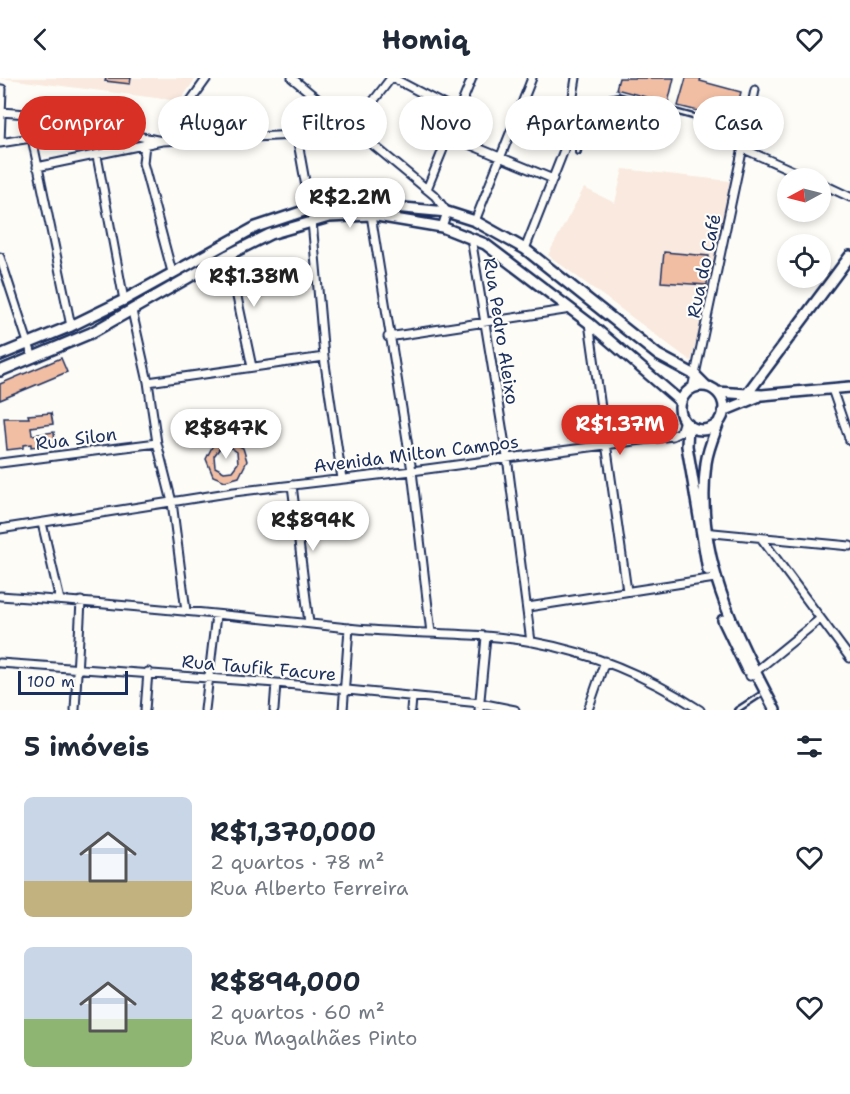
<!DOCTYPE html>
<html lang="pt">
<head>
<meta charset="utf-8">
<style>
	:root { --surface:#fff; --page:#f2f2f3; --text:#1f2937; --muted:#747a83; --accent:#d93025 }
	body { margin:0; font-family:"Shantell Sans",sans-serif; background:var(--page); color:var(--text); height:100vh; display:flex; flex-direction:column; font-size:22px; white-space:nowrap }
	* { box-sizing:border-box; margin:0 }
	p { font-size:20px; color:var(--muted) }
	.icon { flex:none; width:33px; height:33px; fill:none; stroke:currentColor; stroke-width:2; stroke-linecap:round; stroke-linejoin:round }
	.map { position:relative; height:632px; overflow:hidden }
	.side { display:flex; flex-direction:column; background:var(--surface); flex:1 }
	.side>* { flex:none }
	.guide { position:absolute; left:18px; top:18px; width:814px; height:54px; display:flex; gap:12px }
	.needle { width:39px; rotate:263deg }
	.fabs { position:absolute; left:777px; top:90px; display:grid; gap:12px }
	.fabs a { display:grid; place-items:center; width:54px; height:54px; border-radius:50%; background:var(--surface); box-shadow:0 3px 9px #0003; font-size:30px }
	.scale { position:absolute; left:18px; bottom:15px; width:110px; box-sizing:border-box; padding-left:6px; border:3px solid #1b2f5e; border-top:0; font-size:16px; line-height:21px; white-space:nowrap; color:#1b2f5e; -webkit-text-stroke:4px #fdfcf7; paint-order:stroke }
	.price { position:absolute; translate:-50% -51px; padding:0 14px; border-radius:21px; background:#fff; color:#222; font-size:20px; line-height:39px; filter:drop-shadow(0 2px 3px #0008) }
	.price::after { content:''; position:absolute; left:50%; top:36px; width:18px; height:14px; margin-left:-9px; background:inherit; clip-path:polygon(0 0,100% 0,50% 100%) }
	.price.on { background:var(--accent); color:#fff }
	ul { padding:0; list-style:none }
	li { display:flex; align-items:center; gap:18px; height:150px; padding:0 24px }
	li span { display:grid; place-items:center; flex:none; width:168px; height:120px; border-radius:9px; color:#555 }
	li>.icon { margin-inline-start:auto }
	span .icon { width:72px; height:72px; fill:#fffc; stroke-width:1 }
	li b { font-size:26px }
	h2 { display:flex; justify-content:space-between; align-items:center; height:72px; padding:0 24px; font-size:26px }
	.pill { padding:0 21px; border-radius:27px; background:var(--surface); box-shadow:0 3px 9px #0003; font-size:21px; line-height:54px }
	.pill.on { background:var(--accent); color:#fff }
	header { display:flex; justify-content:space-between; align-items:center; height:78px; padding:0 24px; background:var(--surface); font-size:27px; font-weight:700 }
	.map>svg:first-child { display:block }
	.built { fill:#f9e9de }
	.building { fill:#f1bea3; stroke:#1b2f5e; stroke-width:1.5; fill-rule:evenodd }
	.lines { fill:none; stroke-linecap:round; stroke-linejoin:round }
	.service-casing { stroke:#1b2f5e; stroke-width:8 }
	.minor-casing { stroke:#1b2f5e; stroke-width:11 }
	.secondary-casing { stroke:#1b2f5e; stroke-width:14 }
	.service { stroke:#fdfcf7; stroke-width:3 }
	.minor { stroke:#fdfcf7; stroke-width:7 }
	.secondary { stroke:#fdfcf7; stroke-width:9 }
	.labels { text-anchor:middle; stroke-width:4.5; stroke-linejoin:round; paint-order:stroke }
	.street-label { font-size:18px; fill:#1b2f5e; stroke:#fdfcf7 }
</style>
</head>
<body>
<header><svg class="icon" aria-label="back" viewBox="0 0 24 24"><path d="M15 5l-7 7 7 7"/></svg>Homiq<svg class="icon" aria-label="heart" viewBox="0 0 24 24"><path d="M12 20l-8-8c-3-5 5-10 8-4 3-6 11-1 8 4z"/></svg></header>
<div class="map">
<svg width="850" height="632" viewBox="0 0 850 632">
	<rect width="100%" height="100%" fill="#fdfcf7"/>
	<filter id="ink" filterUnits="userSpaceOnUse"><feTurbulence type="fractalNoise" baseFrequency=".0167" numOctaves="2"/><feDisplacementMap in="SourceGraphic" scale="12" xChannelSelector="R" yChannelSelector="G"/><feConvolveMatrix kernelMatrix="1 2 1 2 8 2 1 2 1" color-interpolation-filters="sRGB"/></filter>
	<g filter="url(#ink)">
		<!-- built -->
		<path class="built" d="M0,0H196L180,23Z
			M623,91L730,103L717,187L691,283L548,177L584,110L615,125Z"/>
		<!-- building -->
		<path class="building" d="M106,0H131L130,6L105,3Z
			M619,0H674L668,25L616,11Z
			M686,0H701L700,3L741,14L734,42L678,28Z
			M664,174L709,178L707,207L661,204Z
			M61,280L67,294L0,322V306Z
			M51,335L53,346L31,349L32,357L54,354L55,366L31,369V366L23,367V370L7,372L4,340H29L28,337Z
			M227,361L243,370L247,383L239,399L225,403L213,398L206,381L214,365ZM228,368L237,374L238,385L232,393L224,394L215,389L214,378L220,370Z"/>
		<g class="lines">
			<!-- service casing -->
			<g class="service-casing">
				<path id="service" d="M578,74C584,45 583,23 618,18L746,53
					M737,632L760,617"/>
			</g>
			<!-- minor casing -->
			<g class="minor-casing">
				<path id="minor" d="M292,0L435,118L447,134L442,149
					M393,0L458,34
					M2,11L0,65L31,60
					M1,34L27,36L162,63L207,0
					M27,36L71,248
					M449,58L553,101
					M297,59L310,131
					M145,66L143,85L172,194
					M744,71L809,100
					M97,78L124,222
					M37,89L162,63L343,55L352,51L391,0
					M820,105L850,119
					M427,111L472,0
					M371,137L412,393L431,555
					M312,143L324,279L342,401
					M475,143L532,0
					M471,160L507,379L531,564
					M525,171L564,72L576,0
					M228,177L252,289
					M0,179L33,280
					M132,233L148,304L157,365L172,424L186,533
					M589,245L627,513
					M388,259L571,231
					M148,304L324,279
					M692,311L755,12
					M832,311L850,363
					M0,385L157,365
					M292,407L309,545
					M42,445L60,522
					M0,451L234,414L412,393L672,358L680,354L684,342
					M703,454L850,468
					M761,460L850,580
					M0,518C116,526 232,537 348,550C409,557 472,553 533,564C594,575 649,599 700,632
					M528,529L715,500
					M0,585L276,605L480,625L515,632
					M750,598L820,541
					M75,632L81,523
					M145,632L148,594
					M205,632L216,537
					M274,632L276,605
					M343,632L349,550
					M411,632L412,620
					M479,632L486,559
					M588,632L605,583"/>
			</g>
			<!-- secondary casing -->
			<g class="secondary-casing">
				<path id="secondary" d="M0,277L71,248L124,222L256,149L310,131L361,126L447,134L475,143L525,171L658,277L695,297L706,308
					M0,293L91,255L228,177L270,156L329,139L371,137L442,149L485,166L589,245L681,324
					M680 330a22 22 0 1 1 44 0a22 22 0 1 1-44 0Z
					M717,314L762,317L850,309
					M747,316L850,178
					M723,333L757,319
					M720,341C715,355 708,370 706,385C694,476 734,554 775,632
					M688,346L687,368L708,492
					M723,542L747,592"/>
			</g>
			<!-- service -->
			<use href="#service" class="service"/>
			<!-- minor -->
			<use href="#minor" class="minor"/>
			<!-- secondary -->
			<use href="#secondary" class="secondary"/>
		</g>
	</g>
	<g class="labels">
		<!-- street labels -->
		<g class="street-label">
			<text transform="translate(704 188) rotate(-78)" y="6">Rua do Café</text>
			<text transform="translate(501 253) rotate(81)" y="6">Rua Pedro Aleixo</text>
			<text transform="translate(76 361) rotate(-7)" y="6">Rua Silon</text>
			<text transform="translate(416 376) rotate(-7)" y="6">Avenida Milton Campos</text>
			<text transform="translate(259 590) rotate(5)" y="6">Rua Taufik Facure</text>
		</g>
	</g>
</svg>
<div class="fabs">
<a><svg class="needle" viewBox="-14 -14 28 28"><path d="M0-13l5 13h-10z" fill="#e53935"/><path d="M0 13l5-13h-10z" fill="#747a83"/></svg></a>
<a><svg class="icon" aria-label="locate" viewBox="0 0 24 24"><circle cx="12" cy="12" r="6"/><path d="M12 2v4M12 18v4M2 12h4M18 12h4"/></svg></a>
</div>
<div class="scale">100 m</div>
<b class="price" style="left:350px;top:151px">R$2.2M</b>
<b class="price" style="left:254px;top:230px">R$1.38M</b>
<b class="price on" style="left:620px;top:378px">R$1.37M</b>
<b class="price" style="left:226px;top:382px">R$847K</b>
<b class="price" style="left:313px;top:474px">R$894K</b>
<div class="guide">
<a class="pill on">Comprar</a>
<a class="pill">Alugar</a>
<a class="pill">Filtros</a>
<a class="pill">Novo</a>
<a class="pill">Apartamento</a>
<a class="pill">Casa</a>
</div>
</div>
<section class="side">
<h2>5 imóveis<svg class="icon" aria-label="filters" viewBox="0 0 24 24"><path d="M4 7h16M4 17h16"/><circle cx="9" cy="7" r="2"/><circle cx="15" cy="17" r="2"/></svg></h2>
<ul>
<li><span style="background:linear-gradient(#c9d6e8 70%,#c2b280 0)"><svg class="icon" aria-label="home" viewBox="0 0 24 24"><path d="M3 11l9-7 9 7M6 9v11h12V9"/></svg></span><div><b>R$1,370,000</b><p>2 quartos · 78 m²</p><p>Rua Alberto Ferreira</p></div><svg class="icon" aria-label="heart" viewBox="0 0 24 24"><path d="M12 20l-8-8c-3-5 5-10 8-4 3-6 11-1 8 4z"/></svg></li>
<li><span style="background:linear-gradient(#c9d6e8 60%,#8fb573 0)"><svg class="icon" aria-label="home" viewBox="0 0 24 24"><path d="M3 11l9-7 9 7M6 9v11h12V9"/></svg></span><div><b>R$894,000</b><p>2 quartos · 60 m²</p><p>Rua Magalhães Pinto</p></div><svg class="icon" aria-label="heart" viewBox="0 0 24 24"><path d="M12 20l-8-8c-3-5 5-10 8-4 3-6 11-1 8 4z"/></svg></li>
</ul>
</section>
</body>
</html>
